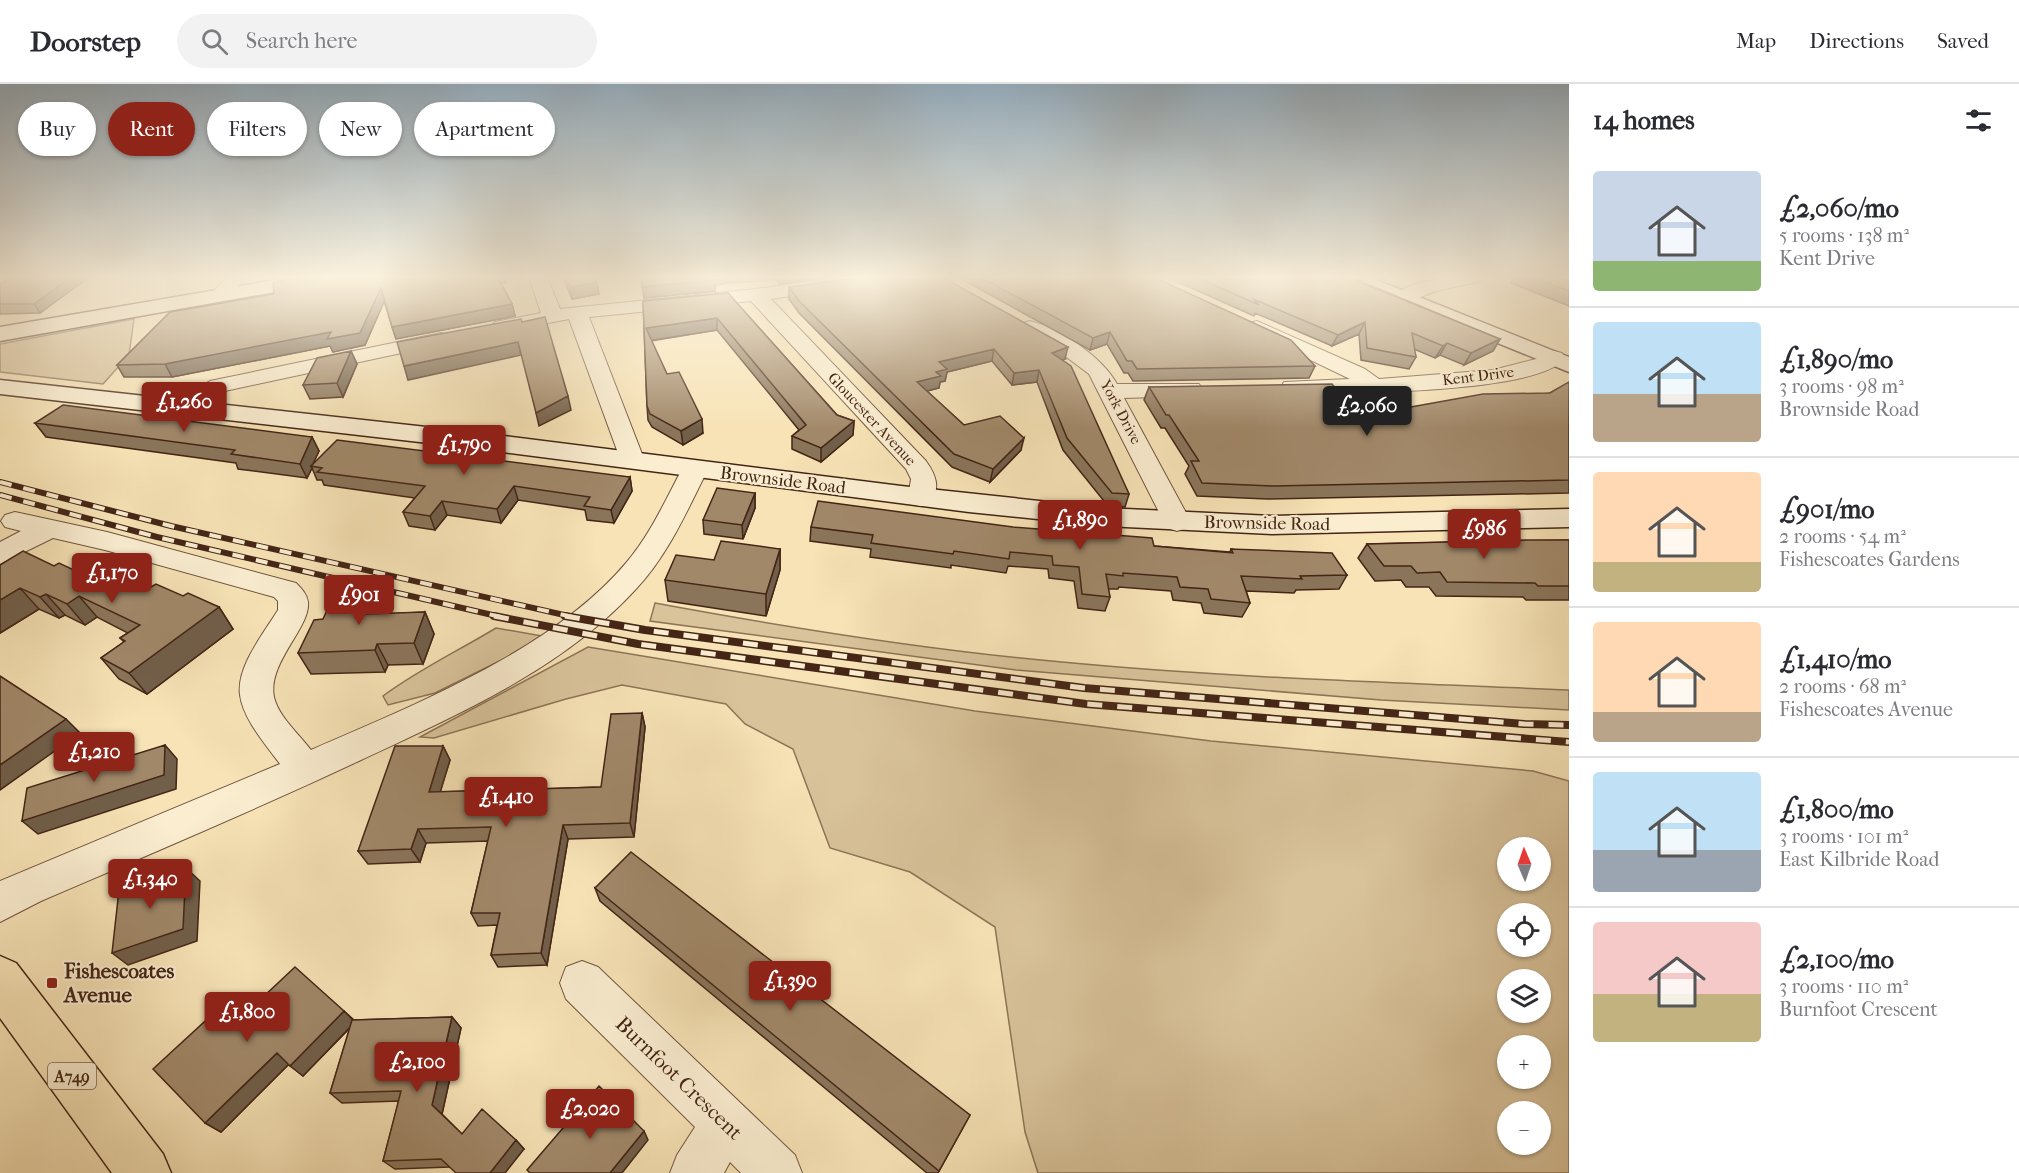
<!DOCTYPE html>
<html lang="en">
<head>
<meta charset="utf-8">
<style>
	:root { --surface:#fff; --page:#f2f2f3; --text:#2b2b33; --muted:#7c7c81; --line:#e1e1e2; --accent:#8f2418 }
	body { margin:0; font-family:"IM FELL French Canon",serif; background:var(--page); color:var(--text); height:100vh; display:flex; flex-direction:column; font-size:22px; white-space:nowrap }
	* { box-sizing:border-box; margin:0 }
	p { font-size:20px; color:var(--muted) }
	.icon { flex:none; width:33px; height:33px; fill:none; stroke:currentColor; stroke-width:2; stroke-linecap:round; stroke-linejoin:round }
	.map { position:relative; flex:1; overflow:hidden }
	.panel { display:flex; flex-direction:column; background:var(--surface); width:450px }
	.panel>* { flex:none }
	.hud { position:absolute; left:18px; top:18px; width:570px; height:54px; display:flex; gap:12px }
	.needle { width:39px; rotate:358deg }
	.controls { position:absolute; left:1497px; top:753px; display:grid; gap:12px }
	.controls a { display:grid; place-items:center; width:54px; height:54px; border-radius:50%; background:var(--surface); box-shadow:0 2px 4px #0004; font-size:30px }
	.price { position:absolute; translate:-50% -51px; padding:0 14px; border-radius:6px; background:var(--accent); color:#fff; font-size:20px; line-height:39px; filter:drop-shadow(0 2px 3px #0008) }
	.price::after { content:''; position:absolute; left:50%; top:36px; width:18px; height:14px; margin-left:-9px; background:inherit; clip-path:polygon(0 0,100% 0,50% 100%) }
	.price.current { background:#222; color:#fff }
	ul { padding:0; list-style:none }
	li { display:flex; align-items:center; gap:18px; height:150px; padding:0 24px }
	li+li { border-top:2px solid var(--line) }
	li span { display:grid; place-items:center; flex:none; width:168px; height:120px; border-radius:6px; color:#555 }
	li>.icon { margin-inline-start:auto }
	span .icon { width:72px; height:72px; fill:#fffc; stroke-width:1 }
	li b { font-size:26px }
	h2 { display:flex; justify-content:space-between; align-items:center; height:72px; padding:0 24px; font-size:26px }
	.pill { padding:0 21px; border-radius:27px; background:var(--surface); box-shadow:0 2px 4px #0004; font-size:21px; line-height:54px }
	.pill.current { background:var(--accent); color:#fff }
	header { display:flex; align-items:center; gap:36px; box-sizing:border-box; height:84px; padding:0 30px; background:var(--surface); border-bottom:2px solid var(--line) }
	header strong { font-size:28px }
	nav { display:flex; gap:33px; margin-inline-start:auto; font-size:21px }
	.search { width:420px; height:54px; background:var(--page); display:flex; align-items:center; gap:15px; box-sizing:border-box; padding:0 21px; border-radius:33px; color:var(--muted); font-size:22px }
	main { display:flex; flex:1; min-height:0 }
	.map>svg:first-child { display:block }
	.green { fill:#d9c39b; stroke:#8e7458; stroke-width:1.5; fill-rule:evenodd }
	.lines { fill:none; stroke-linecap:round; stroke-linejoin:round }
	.street-casing { stroke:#71543e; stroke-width:2 }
	.secondary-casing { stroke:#442516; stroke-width:3 }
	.primary-casing { stroke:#442516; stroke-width:3 }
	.street { fill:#faedd0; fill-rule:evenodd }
	.secondary { fill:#faedd0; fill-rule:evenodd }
	.primary { fill:#f7e3b6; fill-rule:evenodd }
	.rail-far1-casing { stroke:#442516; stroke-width:6 }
	.rail-casing { stroke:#442516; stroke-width:8 }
	.rail-far1 { stroke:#faedd0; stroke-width:4; stroke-dasharray:12; stroke-linecap:butt }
	.rail { stroke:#faedd0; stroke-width:5; stroke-dasharray:15; stroke-linecap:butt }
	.wall { fill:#8a755a; stroke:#442516; stroke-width:1.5 }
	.shaded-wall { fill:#715f4a; stroke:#442516; stroke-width:1.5 }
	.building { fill:#a18869; stroke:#442516; stroke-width:1.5 }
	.poi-dot { fill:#8f2418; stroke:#faedd0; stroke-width:2 }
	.labels { text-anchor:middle; stroke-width:4.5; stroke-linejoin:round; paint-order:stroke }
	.far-street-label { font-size:15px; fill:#442516; stroke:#faedd0 }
	.shield { fill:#faedd0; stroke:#7b614e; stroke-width:1.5 }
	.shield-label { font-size:16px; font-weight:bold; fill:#442516 }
	.street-label { font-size:18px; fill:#442516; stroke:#faedd0 }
	.near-poi-label { font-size:21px; font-weight:bold; fill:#442516; stroke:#faedd0; text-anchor:start }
	.near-street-label { font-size:21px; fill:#442516; stroke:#faedd0 }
</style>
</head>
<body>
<header>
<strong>Doorstep</strong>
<div class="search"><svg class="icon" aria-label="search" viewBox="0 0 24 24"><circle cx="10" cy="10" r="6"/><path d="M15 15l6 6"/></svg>Search here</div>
<nav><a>Map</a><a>Directions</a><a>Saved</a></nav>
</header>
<main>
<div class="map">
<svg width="1569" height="1089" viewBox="0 0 1569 1089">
	<rect width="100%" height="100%" fill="#f7e3b6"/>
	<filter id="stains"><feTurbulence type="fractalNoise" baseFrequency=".00333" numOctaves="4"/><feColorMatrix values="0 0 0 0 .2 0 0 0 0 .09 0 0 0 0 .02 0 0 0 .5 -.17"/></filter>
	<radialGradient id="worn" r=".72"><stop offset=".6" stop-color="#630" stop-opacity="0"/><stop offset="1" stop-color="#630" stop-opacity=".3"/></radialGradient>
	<!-- green -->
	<path class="green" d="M134,235L129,271L103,300L0,288V260Z
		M655,519C790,544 925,566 1062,578C1230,594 1400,599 1569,606V626L1381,616L1016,586L650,537Z
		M496,544L548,553L435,609L388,621L383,612C418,586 458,567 496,544Z
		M588,563L975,627L1211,657L1533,687L1569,697V1089H1038L1025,1048L995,843L910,788L830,764L793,665L745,640L726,620L622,601L566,615L434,654L420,653ZM1508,764H1540V796H1508ZM1508,830H1540V862H1508ZM1508,896H1540V928H1508ZM1508,962H1540V994H1508ZM1508,1028H1540V1060H1508Z"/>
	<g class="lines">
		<!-- street casing -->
		<g class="street-casing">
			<path id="street" d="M227,193H246L227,215H213L210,211Z
				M529,193H547L560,225L756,205L841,193H887L885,197L878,199L771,215L926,377C936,391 941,404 930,420L921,422L912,420L908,414L911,395L906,385L751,217L589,233L644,375L640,380L631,383L622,380L569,235L502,248L495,246L492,242L495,238L541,229Z
				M1447,193H1484L1482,197L1436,207L1403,220L1396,218L1393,214C1403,200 1432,196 1447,193Z
				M1030,237C1060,244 1102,273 1117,300H1199L1202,305L1199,310L1191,312L1124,314L1191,438L1187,444L1177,447L1167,444L1089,290L1065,272L1023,247L1020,243L1023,239Z
				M1257,237L1365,285L1379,295L1493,286L1540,274L1554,267L1562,269L1565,274C1540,310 1339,309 1292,310L1284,308L1281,303L1284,298L1350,295L1250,247L1247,243L1250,239Z
				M441,249L448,251L452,255L448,259L225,307L189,329H173L169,324L173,319L210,297Z
				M695,377L704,380L708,385C687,427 668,471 636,505C563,585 457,631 361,676C255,726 148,771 41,817L0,838V797L280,680C266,661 243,635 240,611C236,583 264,549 278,526V517L274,513L105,466L53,454L0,480V458L21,447L5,443L1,437L5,431L15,428L107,448L296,499C301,504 307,510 308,518C311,543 267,579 274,613C278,632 300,651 311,666C414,621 553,566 626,479C650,451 665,417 682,385L686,380Z
				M582,877L598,883L795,1071L802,1089H741L730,1078L724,1089H670L677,1071L695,1043L566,915L560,899L566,883Z"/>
		</g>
		<!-- secondary casing -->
		<g class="secondary-casing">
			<path id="secondary" d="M292,193H335L332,197L325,199L0,257V243Z
				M1342,193H1369L1569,273V288L1345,197Z
				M0,296L472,348L901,402L1105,424L1272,432L1569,425V443L1272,450L1105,442L969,428L472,364L0,310Z"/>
		</g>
		<!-- primary casing -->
		<g class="primary-casing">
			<path id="primary" d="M0,872L16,879L163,1070L171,1089H112L0,934Z"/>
		</g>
		<!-- street -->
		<use href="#street" class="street"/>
		<!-- secondary -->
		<use href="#secondary" class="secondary"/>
		<!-- primary -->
		<use href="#primary" class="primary"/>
		<!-- rail-far1 casing -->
		<g class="rail-far1-casing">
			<path id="rail-far1" d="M0,398L171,442L573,533
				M0,411L157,453L501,533"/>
		</g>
		<!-- rail casing -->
		<g class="rail-casing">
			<path id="rail" d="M494,532L638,560L1086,620L1569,658
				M565,532L645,546L1084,604L1524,640L1569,641"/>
		</g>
		<!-- rail-far1 -->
		<use href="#rail-far1" class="rail-far1"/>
		<!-- rail -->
		<use href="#rail" class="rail"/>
	</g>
	<!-- wall -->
	<path class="wall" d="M10,193H97H89L40,229L0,230V200L2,199Z
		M298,193H504L506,199H501L512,220L515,232L396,255L384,217L365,261L333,268L330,262L172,293H124L117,281L274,210Z
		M563,193H594L599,210L572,215Z
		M642,193H827L779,200L776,196L728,199L715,201V207L644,214Z
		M958,193H1153L1315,282L1309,294L1133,297L1128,289H1124L1107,260L1090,266Z
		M1167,193H1362L1364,194L1362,198L1500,255L1493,267L1464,281L1440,271L1435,274L1414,265L1416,273L1409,285L1361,276L1359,250L1332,262L1255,229L1254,232Z
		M1374,193H1388L1382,196Z
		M1512,193H1569V222L1511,199L1514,194Z
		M789,203L1065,275L1062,276L1129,410L1125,423L1108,422L1063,366L1037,298L1012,301L992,277L947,288L945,297L940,298L939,304L927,307L964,341L1021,366L990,398L952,383L799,229L789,215Z
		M728,209L837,331L854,337L853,351L821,378L792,365V352L799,346L717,246L651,257L667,290L703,349L683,361L652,343L648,336L647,322L643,217Z
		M351,267L357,280L343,313L310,315L303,301Z
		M1569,298V409L1267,415L1197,412L1185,390L1189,382L1165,344H1161L1144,316L1149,303L1355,333L1550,309Z
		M35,339L312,353L319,367L313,379L630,393L632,407L614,439L587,436L585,426L518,416L501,439L447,431L435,446L409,442L403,428L415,414L324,401L322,396H317L312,384L307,394L238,385L236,379L46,353Z
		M755,409V424L743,455L704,450L703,436Z
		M811,443L1154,462L1230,468L1231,465L1347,491L1339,505L1296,506L1294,509L1246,507L1250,519L1242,533L1204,529L1201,519L1173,516L1171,507L1119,503L1118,505H1108L1110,513L1105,527L1078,524L1074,497L1049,494L1048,485L1008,482L1006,489L951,481V484L870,473L871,465L810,457Z
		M1569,456V516H1526L1523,513L1436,512L1429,503H1406L1401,496L1375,497L1358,474L1367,460Z
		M780,465V486L766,532L668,517L665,496L714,476Z
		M0,481L54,482L78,488L117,502L151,503L219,523L233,545L147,610L119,595L101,574L124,558L120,554L128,549L97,533L85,541L65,531L59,534L39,525L0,549Z
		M386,528L385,530L425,528L434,550L423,580L388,581L385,588L311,590L298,569L323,535Z
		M642,629L645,643L634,753L568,755L547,881L498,883L491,871L497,841L478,842L471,829L488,757L426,759L420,778L368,780L358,767L443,662L450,676L440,708L601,703Z
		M595,804L970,1031L938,1089H927L600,817Z
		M344,927L354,936L452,933L461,944L442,1030L462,1050L516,1056L524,1065L450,1083L395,1085L383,1077L399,1017L342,1019L330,1009L350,944L303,992L289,980L221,1048L205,1039L245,930Z"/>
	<!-- shaded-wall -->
	<path class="shaded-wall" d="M71,193H89L40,229L34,220Z
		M265,193H280L266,195Z
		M496,193H504L506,199L498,200Z
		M710,193H728V199L715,201V207L644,214L642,203Z
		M779,193H827L779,200Z
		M597,199L599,210L572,215L570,203Z
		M381,204L385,216L365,261L333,268L330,262L172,293L165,280Z
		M512,220L515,232L396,255L392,243Z
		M717,234V246L647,257L646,244Z
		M1365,238L1359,250L1332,262L1338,251Z
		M1110,248L1107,260L1090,266L1093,254Z
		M1500,255L1493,267L1464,281L1471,269Z
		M518,258L521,271L408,296L404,282Z
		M1447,259L1440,271L1435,274L1443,262Z
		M1068,263L1065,275L1049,281L1052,269Z
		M994,265L992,277L947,288L945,297L940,298L939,304L916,310L917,298L939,278Z
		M351,267L357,280L343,313L337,299Z
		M1039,286L1037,298L1012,301L1014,289Z
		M568,312L571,326L539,342L536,329Z
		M702,335L703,349L683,361L681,347Z
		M854,337L853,351L821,378V364Z
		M312,353L319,367L312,382H311L312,384L307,394L300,380Z
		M1024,354L1021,366L990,398L993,385Z
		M630,393L632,407L614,439L611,426Z
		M514,402L518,416L501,439L497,425Z
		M755,409V424L743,455L742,441Z
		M442,417L447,431L435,446L430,432Z
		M780,465V486L766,532V510Z
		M20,504L39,525L0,549V516Z
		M376,506L386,528L376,552L366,530Z
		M46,510L65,531L59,534L40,513Z
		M79,512L97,533L85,541L67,520Z
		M219,523L233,545L147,610L129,589Z
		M425,528L434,550L423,580L414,559Z
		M377,560L388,581L385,588L375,566Z
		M642,629L645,643L634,753L630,739Z
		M66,635L80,649L0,706V681Z
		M165,661L177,675L176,705L38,750L22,737Z
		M443,662L450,676L436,722L429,708Z
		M563,741L568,755L547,881L541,869Z
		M418,745L426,759L420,778L411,765Z
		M186,784L200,797L197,857L128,881L112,869Z
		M344,927L355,938L303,992L290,982Z
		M452,933L461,944L442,1030L432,1021Z
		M277,969L290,979L221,1048L205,1039Z
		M644,1047L648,1056L622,1089H610Z
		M516,1056L524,1065L505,1089H490Z"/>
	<!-- building -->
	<path class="building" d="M10,193H71L34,220H0V200L2,199Z
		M298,193H497L512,220L392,243L381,204L360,249L327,255L331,248L165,280L117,281L170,228L274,210L273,198Z
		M566,193H594L597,199L570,203Z
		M642,193H712L715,196L642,203Z
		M860,193H942L1068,263L1052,269L1071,282L1129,410L1112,409L1067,354L1039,286L1014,289L994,265L939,278L947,285L936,288L941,292L917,298L964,341L1000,332L1024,354L993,385L954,370L799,217L789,203Z
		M980,193H1153L1291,256L1315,282L1137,285L1132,277H1127L1110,248L1093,254Z
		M1196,193H1362L1364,194L1357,197L1500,255L1471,269L1447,259L1443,262L1412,249L1416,273L1367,264L1365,238L1338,251L1253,215L1259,221Z
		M1533,193H1569V207Z
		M728,209L837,331L854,337L821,364L792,352L806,341L717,234L646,244L667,290L679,288L702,335L681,347L650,330L647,322L643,217Z
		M545,233L568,312L536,329L518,258L404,282L397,258L521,235L522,238Z
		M351,267L337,299L303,301L317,274Z
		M1569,298V396L1274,402L1202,399L1191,377H1199L1169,331H1166L1149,303L1332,300L1354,326L1355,333L1483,310L1550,309Z
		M63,321L312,353L300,380L231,370L235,366L35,339Z
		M337,356L630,393L611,426L584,422L590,413L514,402L497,425L442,417L430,432L403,428L425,402L317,388L322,384L311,382Z
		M717,404L755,409L742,441L703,436Z
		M818,417L1013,443L1152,454L1154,462L1233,469L1231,465L1332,469L1347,491L1300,492L1302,495L1241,492L1250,519L1211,515L1208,505L1180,503L1177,493L1123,489V492L1106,490L1110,513L1082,510L1079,483L1053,481L1052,472L1010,468L1009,475L954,467L953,470L871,459L873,451L811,443Z
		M1529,456H1569V502H1538L1535,499L1447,498L1440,488L1417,489L1411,482H1384L1367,460Z
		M721,457L780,465L766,510L665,496L676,471L714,476Z
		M23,467L54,482L59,479L78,488L82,486L117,502L130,493L151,503L156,500L183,512L188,509L219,523L129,589L101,574L125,557L120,554L140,541L79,512L67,520L46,510L40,513L20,504L0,516V481Z
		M376,506L366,530L425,528L414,559L377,560L375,566L298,569L314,536L323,535L336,507Z
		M0,592L66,635L0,681Z
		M642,629L630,739L563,741L541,869L491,871L500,829H471L491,743L418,745L411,765L358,767L395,662H443L429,708L601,703L611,630Z
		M165,661L164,691L22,737L27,704Z
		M631,768L970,1031L939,1087L595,804Z
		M186,784L183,845L112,869L119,806Z
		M295,883L344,927L290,982L277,969L205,1039L153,985L228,916L244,931Z
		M452,933L432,1021L462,1050L482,1025L516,1056L490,1089H456L441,1075L383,1077L401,1007L330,1009L352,936Z
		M599,1002L644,1047L610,1089H530L527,1086Z"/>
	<!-- sky -->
	<linearGradient id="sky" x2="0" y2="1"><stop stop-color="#95adbe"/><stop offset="0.56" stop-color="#fbf2de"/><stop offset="1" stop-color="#fbf2de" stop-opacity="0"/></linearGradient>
	<rect width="1569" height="345" fill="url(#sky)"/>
	<!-- markers -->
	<rect class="poi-dot" x="46" y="893" width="12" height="12" rx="3"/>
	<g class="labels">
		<!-- far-street labels -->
		<g class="far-street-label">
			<text transform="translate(1478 292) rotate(-7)" y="5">Kent Drive</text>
			<text transform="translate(1121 328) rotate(62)" y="5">York Drive</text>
			<text transform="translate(872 335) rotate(47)" y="5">Gloucester Avenue</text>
		</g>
		<!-- shield labels -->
		<rect class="shield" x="48" y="979" width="48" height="26" rx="4.5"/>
		<g class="shield-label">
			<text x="72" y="998">A749</text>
		</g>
		<!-- street labels -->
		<g class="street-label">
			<text transform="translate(783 396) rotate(7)" y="6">Brownside Road</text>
			<text transform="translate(1267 439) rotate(1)" y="6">Brownside Road</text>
		</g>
		<!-- near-poi labels -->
		<g class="near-poi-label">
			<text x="64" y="894">Fishescoates<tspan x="64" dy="24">Avenue</tspan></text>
		</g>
		<!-- near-street labels -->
		<g class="near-street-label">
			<text transform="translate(679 994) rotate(44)" y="7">Burnfoot Crescent</text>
		</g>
	</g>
	<rect width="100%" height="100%" filter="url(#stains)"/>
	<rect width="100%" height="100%" fill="url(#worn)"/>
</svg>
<div class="controls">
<a><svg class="needle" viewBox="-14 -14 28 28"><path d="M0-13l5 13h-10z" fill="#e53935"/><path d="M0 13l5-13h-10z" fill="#7c7c81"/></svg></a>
<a><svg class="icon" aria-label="locate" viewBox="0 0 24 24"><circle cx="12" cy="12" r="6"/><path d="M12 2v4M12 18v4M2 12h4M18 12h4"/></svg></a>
<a><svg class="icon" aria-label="layers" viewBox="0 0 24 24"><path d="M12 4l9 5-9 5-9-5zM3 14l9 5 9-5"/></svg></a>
<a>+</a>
<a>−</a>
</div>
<b class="price" style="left:184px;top:349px">£1,260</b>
<b class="price current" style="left:1367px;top:353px">£2,060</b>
<b class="price" style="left:464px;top:392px">£1,790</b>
<b class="price" style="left:1080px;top:467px">£1,890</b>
<b class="price" style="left:1484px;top:476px">£986</b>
<b class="price" style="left:112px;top:520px">£1,170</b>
<b class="price" style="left:359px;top:542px">£901</b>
<b class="price" style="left:94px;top:699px">£1,210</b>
<b class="price" style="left:506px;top:744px">£1,410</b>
<b class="price" style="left:150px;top:826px">£1,340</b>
<b class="price" style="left:790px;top:928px">£1,390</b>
<b class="price" style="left:247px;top:959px">£1,800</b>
<b class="price" style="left:417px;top:1009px">£2,100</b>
<b class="price" style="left:590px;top:1056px">£2,020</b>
<div class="hud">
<a class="pill">Buy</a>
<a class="pill current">Rent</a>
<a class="pill">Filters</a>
<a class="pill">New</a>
<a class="pill">Apartment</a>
</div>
</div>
<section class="panel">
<h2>14 homes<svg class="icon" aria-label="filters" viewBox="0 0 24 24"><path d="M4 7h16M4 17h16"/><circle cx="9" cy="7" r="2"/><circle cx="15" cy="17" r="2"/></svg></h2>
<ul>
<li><span style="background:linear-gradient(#c9d6e8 75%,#8fb573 0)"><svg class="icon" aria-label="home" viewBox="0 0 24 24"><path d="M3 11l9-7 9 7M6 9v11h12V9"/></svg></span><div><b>£2,060/mo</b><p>5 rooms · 138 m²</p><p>Kent Drive</p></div></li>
<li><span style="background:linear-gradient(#bfe0f5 60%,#b9a48a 0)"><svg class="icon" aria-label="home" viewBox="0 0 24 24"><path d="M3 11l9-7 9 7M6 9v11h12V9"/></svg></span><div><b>£1,890/mo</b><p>3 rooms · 98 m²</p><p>Brownside Road</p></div></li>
<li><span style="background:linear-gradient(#ffd9b3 75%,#c2b280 0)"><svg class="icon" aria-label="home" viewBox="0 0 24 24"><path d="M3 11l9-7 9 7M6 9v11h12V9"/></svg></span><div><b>£901/mo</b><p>2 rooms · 54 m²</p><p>Fishescoates Gardens</p></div></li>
<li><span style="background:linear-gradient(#ffd9b3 75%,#b9a48a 0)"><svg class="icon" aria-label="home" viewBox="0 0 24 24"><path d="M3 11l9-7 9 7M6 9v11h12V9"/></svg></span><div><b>£1,410/mo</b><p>2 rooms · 68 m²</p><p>Fishescoates Avenue</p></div></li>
<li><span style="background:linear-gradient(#bfe0f5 65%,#9aa5b1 0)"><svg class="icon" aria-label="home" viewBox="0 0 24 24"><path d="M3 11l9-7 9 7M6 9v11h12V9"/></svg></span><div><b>£1,800/mo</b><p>3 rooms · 101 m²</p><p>East Kilbride Road</p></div></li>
<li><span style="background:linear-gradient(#f6c9c9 60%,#c2b280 0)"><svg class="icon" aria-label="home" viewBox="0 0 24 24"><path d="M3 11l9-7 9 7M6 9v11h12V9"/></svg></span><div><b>£2,100/mo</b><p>3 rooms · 110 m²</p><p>Burnfoot Crescent</p></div></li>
</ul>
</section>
</main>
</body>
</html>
